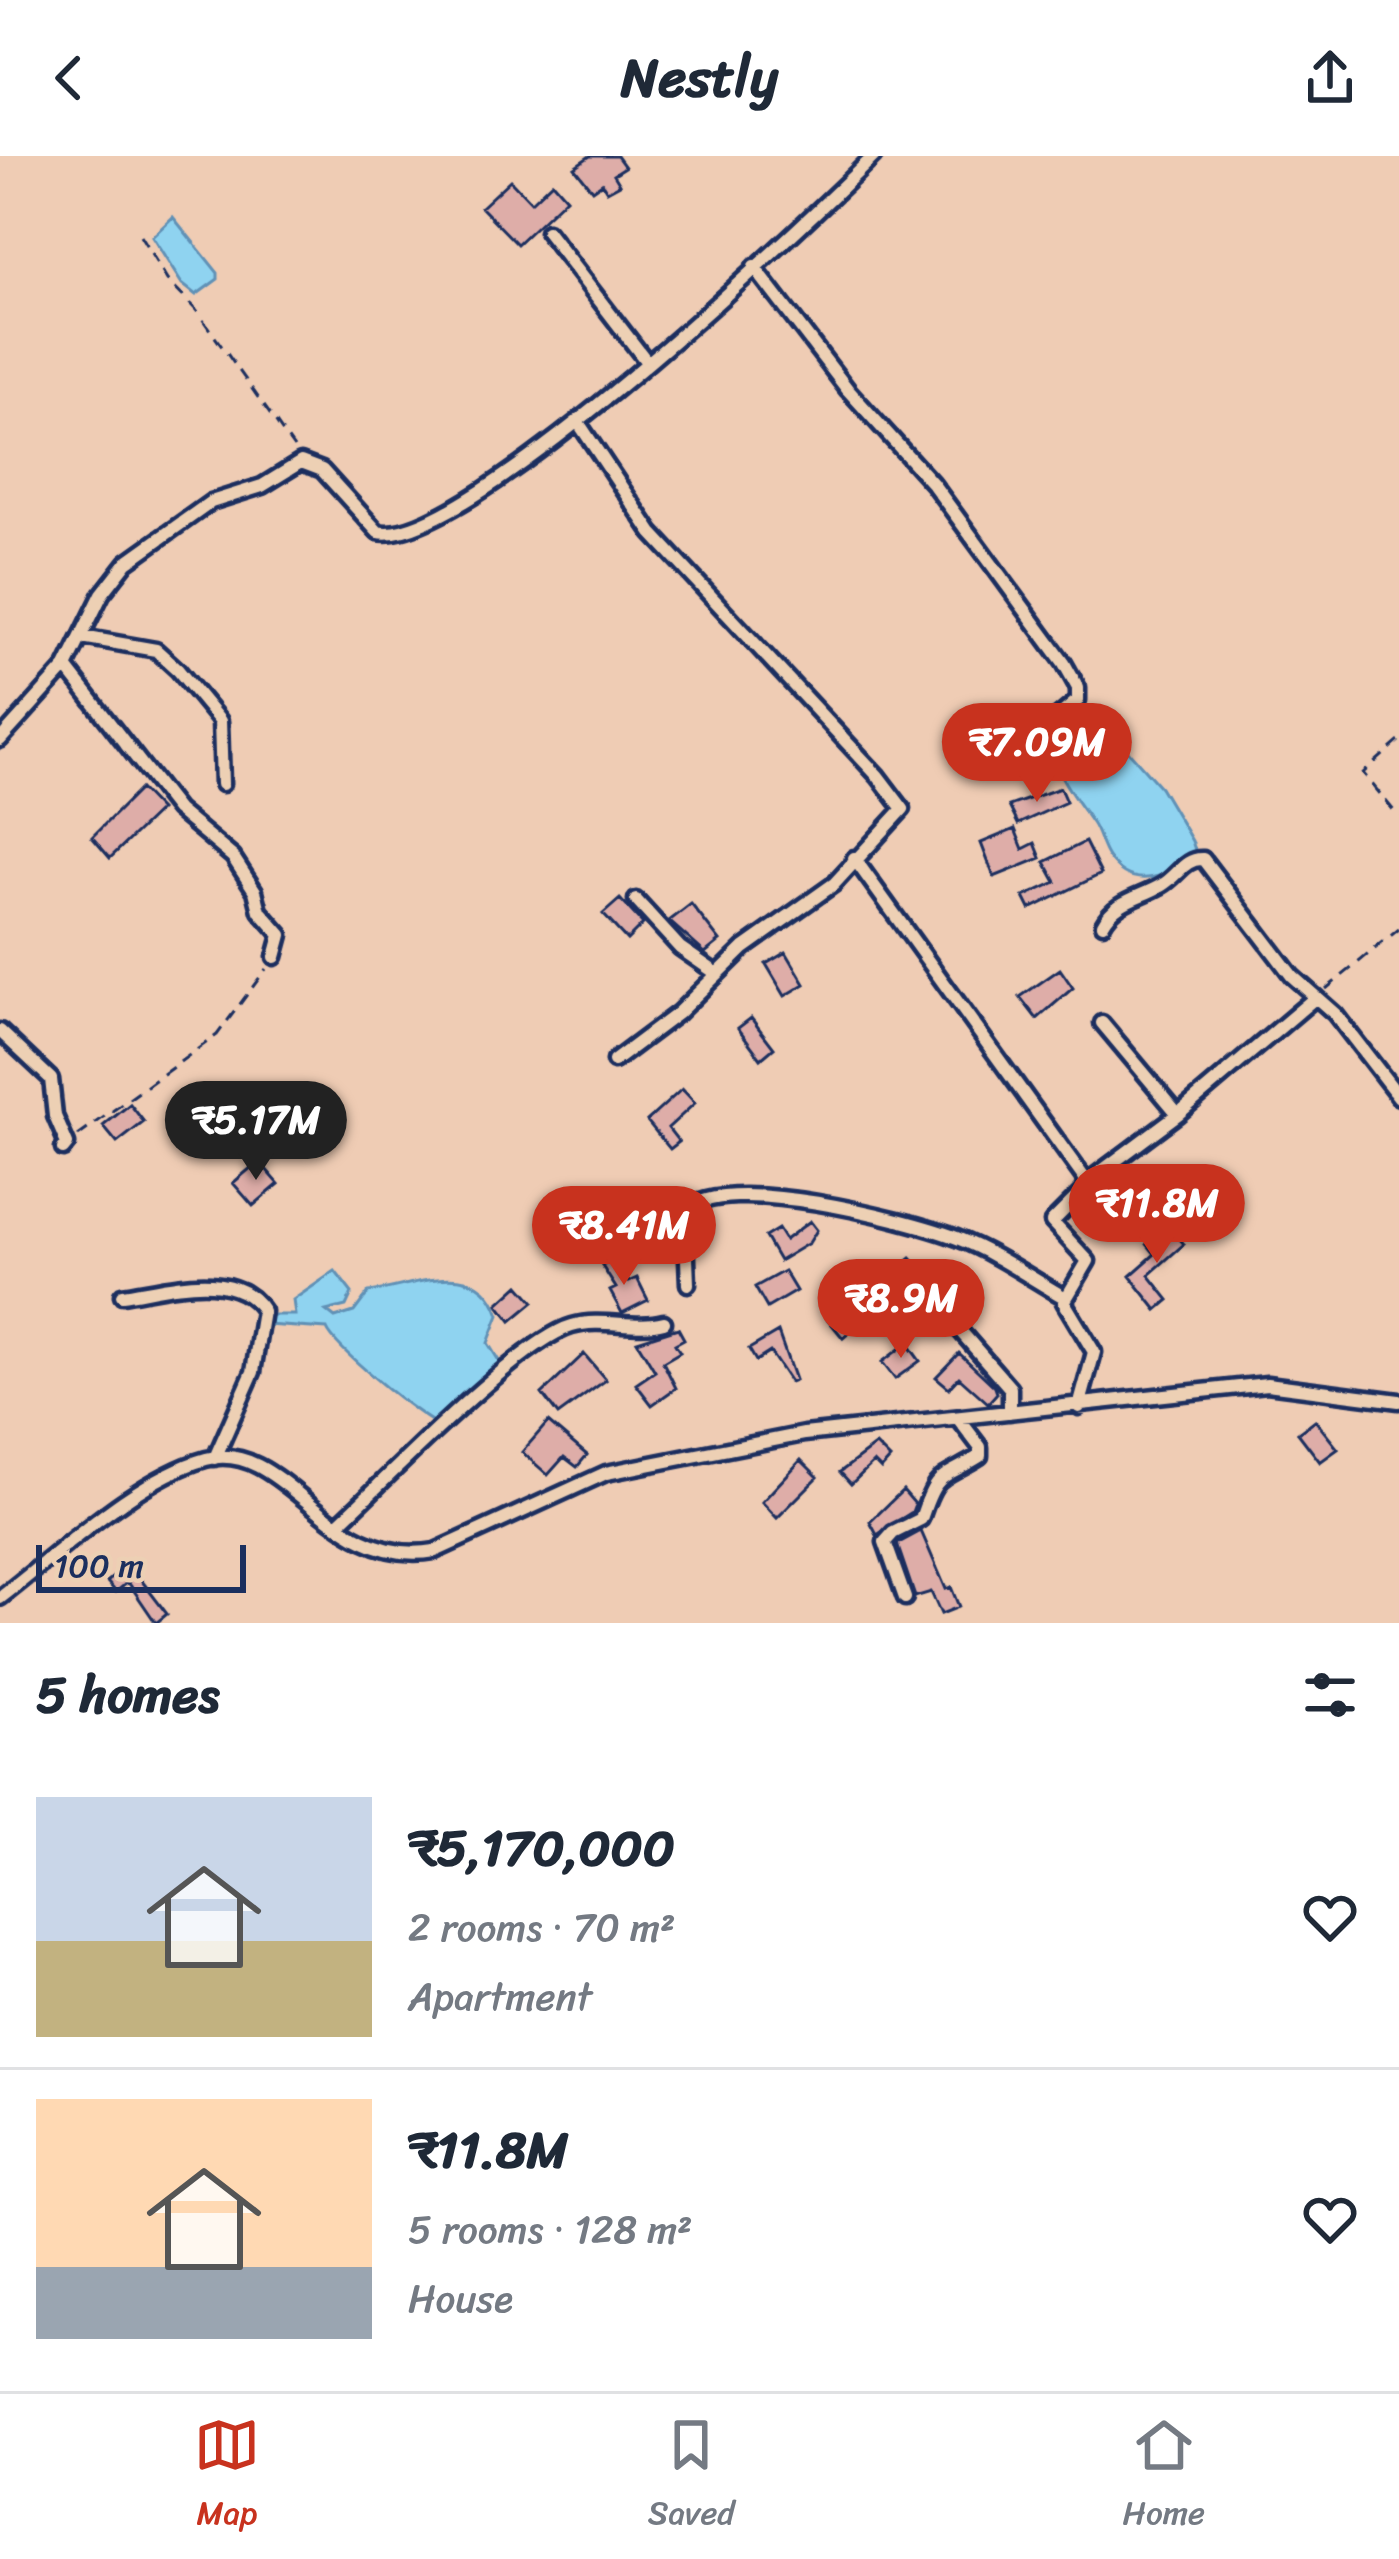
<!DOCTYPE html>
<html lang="en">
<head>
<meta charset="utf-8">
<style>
	:root { --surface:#fff; --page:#f6f6f7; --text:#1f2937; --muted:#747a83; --line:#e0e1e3; --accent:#c8321e }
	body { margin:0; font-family:Sriracha,sans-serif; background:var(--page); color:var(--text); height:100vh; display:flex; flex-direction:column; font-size:45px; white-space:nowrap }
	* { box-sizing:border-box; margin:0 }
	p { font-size:39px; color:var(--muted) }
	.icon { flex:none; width:66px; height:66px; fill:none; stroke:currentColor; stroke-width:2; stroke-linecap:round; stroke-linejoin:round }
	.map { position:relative; height:1467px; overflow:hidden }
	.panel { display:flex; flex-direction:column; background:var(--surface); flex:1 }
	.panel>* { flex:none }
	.scale { position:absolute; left:36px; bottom:30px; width:210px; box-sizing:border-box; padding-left:12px; border:6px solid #1b2f5e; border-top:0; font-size:33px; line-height:42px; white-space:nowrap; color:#1b2f5e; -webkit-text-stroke:9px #edd0b4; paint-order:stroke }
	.price { position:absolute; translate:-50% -102px; padding:0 27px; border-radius:42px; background:var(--accent); color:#fff; font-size:39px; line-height:78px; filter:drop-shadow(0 3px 6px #0008) }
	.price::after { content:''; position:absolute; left:50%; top:72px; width:36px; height:27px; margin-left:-18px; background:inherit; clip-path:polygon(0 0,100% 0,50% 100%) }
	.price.current { background:#222; color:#fff }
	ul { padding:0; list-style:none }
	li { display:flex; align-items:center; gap:36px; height:300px; padding:0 36px }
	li+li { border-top:3px solid var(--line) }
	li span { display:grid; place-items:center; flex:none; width:336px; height:240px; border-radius:0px; color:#555 }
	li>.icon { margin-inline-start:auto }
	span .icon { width:144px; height:144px; fill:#fffc; stroke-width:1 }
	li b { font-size:51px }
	h2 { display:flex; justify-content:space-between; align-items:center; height:144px; padding:0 36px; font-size:51px }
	header { display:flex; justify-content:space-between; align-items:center; height:156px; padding:0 36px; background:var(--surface); font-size:54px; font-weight:700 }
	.tabs { display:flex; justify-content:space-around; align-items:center; height:168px; border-top:3px solid var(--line); background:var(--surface); font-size:33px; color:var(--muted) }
	.tabs a { display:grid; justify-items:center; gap:6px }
	.tabs .current { color:var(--accent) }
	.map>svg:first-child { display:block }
	.water { fill:#8fd3f0; stroke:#6191b6; stroke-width:3 }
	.building { fill:#deada8; stroke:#1b2f5e; stroke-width:3 }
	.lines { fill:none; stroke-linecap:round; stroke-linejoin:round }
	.street-casing { stroke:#1b2f5e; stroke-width:21 }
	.path { stroke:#1b2f5e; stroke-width:3; stroke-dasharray:12 9; stroke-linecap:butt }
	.street { stroke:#edd0b4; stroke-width:12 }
</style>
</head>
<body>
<header><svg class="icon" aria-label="back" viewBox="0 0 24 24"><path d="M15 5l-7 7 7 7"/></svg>Nestly<svg class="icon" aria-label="share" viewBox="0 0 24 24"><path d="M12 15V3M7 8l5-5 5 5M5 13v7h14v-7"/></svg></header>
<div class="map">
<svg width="1399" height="1467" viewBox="0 0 1399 1467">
	<rect width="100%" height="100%" fill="#efccb4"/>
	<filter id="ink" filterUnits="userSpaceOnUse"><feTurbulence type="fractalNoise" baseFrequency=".00833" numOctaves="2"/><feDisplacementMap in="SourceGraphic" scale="24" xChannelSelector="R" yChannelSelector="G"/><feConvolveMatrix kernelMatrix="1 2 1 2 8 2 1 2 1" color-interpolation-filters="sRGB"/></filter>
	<g filter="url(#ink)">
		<!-- water -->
		<path class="water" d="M173,61L218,117V123L196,139L182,128L152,81Z
			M1090,558L1097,560L1160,631L1192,685L1195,694C1172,722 1132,737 1108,701C1101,691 1099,677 1092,667C1075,642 1052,615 1051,584L1066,568Z
			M335,1115L352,1137L346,1150L326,1155L335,1162L354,1156L369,1136C413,1131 479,1097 499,1159L488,1187L499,1205L495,1217L439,1269C420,1262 334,1191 327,1173L267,1169L268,1159H295L293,1144Z"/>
		<!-- building -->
		<path class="building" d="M590,0H617L625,11L614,18L620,28L607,35L602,27L592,34L574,11Z
			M510,24L531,46L552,26L566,42L517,88L481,51Z
			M1060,632L1066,646L1018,668L1009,650Z
			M140,633L160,654L110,702L92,681Z
			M1015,673L1023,693L1035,687L1041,702L994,721L981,687Z
			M1085,686L1101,718L1030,753L1024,741L1056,726L1045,706Z
			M620,743L643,768L627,784L603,758Z
			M691,748L720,785L705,797L669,765Z
			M786,796L805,828L785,840L766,808Z
			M1060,813L1073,832L1037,863L1020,841Z
			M751,862L774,892L761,903L738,872Z
			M682,933L695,947L668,972L679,986L670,993L647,965Z
			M130,948L144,966L117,987L103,970Z
			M259,1005L279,1028L253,1050L233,1027Z
			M635,1041L659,1073L638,1088L618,1053Z
			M810,1065L817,1074L809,1087L779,1105L765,1081L778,1073L785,1084Z
			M1169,1070L1184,1088L1149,1119L1169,1144L1157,1154L1130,1120L1155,1098L1147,1088Z
			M911,1102L919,1111L886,1142L875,1132Z
			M614,1103L628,1126L637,1122L648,1144L622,1157L610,1135L616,1132L602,1110Z
			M784,1115L796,1135L767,1152L755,1131Z
			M519,1129L534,1146L511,1165L498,1148Z
			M851,1138L869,1160L843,1182L825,1160Z
			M678,1172L684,1183L675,1188L680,1196L663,1206L676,1232L652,1249L636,1228L655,1215L637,1185Z
			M778,1176L795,1224L790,1226L770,1196L756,1205L749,1193Z
			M907,1187L920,1205L895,1223L882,1206Z
			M959,1197L995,1231L997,1237L988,1247L959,1221L949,1232L936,1221Z
			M584,1198L606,1224L558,1259L542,1238Z
			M1315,1264L1338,1293L1320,1306L1298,1277Z
			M548,1266L587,1299L577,1311L564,1301L548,1319L522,1296Z
			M876,1289L890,1303L881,1313L874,1306L851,1328L840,1316Z
			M801,1304L818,1321L777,1362L762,1346Z
			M903,1334L915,1348L912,1356L877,1379L870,1366Z
			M921,1375L946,1433L951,1431L959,1451L941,1458L931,1436L915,1441L897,1388Z
			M129,1408L167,1458L156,1467L128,1426L116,1436L107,1426Z"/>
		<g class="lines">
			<!-- street casing -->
			<g class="street-casing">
				<path id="street" d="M547,76L647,206
					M754,111L848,234L933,328L1064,507L1078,532V544L1052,566
					M578,266L652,377L878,620L903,653L834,728L744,792L678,857L614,905
					M82,481L156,494L178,514L220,565L222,628
					M66,511L177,654L233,701L255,735L260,755L281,779L275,801
					M0,584L66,511L102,438L127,406L211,346L262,330L301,306L322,314L378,376C462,396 805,68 874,0
					M854,702L1087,1026L1178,958L1316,841
					M636,744L680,792L716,817
					M1103,768C1116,744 1140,742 1162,729C1178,720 1184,702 1203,703L1292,820L1335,858L1399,941
					M1102,867L1178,958
					M0,875L51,923L55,960L67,988L63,993
					M688,1128L685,1055C724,1016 907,1063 957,1082C995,1097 1029,1121 1064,1141
					M122,1139C165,1133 236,1110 263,1155L253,1216L215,1302
					M956,1170L1010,1232V1256
					M1079,1251L1094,1196L1064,1146L1088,1105L1052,1066L1092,1026
					M337,1369C384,1326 519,1185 572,1170C602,1161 634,1174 664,1166
					M0,1442C58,1398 135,1323 206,1303C286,1282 328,1414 435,1395L606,1317L804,1278L1267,1228L1399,1245
					M905,1442L885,1386L893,1377L921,1363C937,1314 940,1325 980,1300V1291L958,1262"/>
			</g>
			<!-- path -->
			<path class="path" d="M140,80L167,124L196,154L294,292
				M1399,585L1363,617L1399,661
				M1326,833L1399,773
				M78,980L217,879L266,813"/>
			<!-- street -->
			<use href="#street" class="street"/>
		</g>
	</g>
</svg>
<div class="scale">100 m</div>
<b class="price" style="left:1037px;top:649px">₹7.09M</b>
<b class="price current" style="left:256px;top:1027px">₹5.17M</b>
<b class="price" style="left:1157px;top:1110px">₹11.8M</b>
<b class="price" style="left:624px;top:1132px">₹8.41M</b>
<b class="price" style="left:901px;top:1205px">₹8.9M</b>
</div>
<section class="panel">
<h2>5 homes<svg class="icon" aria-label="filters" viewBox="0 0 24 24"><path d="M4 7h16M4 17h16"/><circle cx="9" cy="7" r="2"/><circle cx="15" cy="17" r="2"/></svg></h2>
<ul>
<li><span style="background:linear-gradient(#c9d6e8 60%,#c2b280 0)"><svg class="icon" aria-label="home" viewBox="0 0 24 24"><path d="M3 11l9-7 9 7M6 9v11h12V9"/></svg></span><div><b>₹5,170,000</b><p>2 rooms · 70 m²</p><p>Apartment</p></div><svg class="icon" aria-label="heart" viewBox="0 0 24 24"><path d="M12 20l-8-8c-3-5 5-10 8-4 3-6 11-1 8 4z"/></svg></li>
<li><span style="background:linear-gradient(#ffd9b3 70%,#9aa5b1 0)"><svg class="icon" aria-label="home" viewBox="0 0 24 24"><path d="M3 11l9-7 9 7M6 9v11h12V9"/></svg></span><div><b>₹11.8M</b><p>5 rooms · 128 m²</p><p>House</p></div><svg class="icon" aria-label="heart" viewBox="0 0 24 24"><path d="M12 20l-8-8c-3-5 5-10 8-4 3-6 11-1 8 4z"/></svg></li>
</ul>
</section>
<nav class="tabs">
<a class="current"><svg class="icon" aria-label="map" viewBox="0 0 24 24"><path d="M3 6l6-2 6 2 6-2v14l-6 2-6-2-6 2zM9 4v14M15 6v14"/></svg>Map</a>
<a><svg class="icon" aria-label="saved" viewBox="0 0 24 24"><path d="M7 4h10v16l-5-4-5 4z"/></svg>Saved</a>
<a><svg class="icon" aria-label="home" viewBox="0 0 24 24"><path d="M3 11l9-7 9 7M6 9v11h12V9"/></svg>Home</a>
</nav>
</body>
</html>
